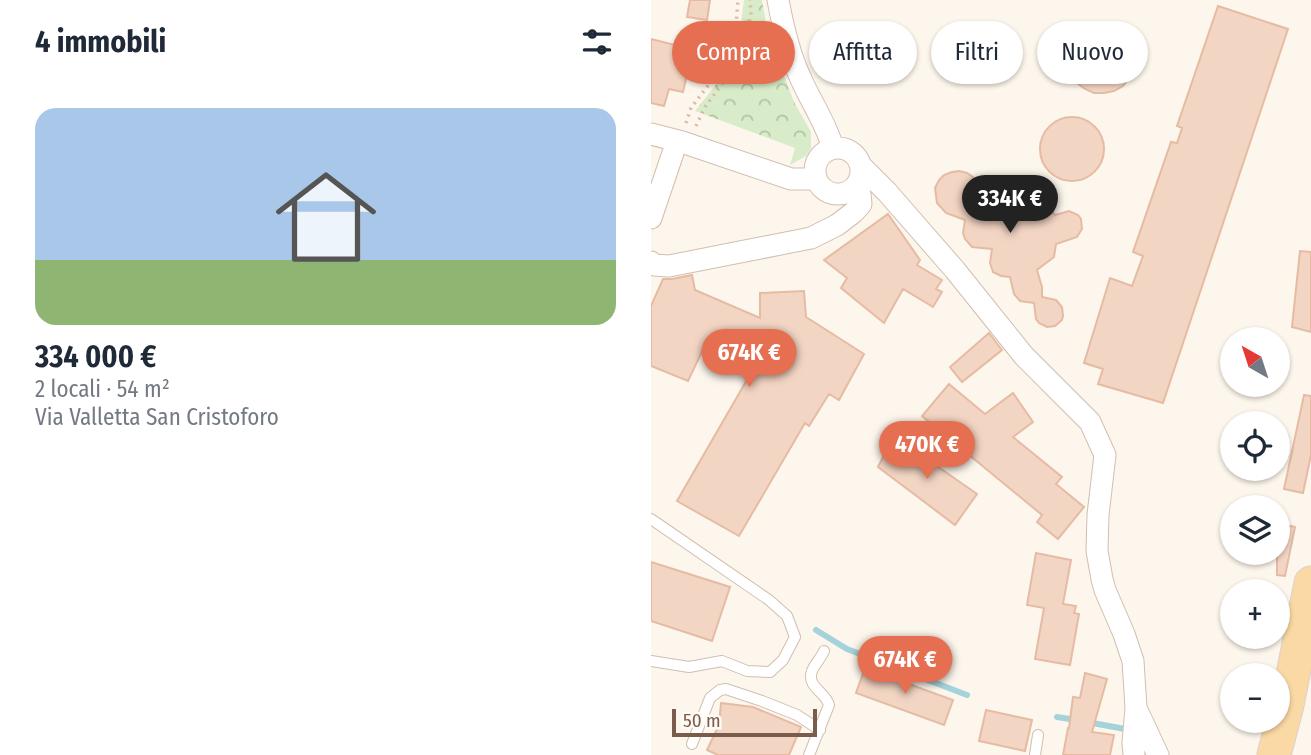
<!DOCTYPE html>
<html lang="it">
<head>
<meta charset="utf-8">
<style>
	:root { --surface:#fff; --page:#f6f6f7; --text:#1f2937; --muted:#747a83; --line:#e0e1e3; --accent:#e76f51 }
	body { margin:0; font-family:"Fira Sans Condensed",sans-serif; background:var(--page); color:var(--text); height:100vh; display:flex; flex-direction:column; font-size:26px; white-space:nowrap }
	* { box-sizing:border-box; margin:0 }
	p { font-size:23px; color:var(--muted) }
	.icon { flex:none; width:38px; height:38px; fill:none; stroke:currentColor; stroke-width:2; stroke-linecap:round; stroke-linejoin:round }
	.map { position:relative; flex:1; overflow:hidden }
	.side { display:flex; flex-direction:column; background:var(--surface); width:651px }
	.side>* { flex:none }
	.guide { position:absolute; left:21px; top:21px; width:534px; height:63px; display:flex; gap:14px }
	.needle { width:46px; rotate:321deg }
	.buttons { position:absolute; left:569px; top:327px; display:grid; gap:14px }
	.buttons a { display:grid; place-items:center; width:70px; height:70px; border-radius:50%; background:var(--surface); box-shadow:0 2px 5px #0004; font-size:35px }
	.scale { position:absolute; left:21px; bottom:18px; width:145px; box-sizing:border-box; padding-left:7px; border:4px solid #7a5c4d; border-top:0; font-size:19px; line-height:24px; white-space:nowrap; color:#7a5c4d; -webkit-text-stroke:5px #fffaf3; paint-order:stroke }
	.price { position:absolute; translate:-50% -60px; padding:0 16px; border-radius:24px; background:var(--accent); color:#fff; font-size:23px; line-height:46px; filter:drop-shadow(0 2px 4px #0008) }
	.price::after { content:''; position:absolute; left:50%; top:42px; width:21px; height:16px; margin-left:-10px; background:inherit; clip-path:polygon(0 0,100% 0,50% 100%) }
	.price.active { background:#222; color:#fff }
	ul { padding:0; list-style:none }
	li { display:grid; align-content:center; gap:14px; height:371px; padding:0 35px }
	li+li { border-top:2px solid var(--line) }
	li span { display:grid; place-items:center; height:217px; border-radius:21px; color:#555 }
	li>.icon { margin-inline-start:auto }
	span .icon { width:126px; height:126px; fill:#fffc; stroke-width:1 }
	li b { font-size:30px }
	h2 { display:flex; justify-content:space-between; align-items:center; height:84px; padding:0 35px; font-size:30px }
	.chip { padding:0 24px; border-radius:32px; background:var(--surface); box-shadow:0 2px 5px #0004; font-size:24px; line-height:63px }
	.chip.active { background:var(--accent); color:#fff }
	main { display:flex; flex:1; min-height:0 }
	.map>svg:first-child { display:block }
	.park { fill:url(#park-crowns) }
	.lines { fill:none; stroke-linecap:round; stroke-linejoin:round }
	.stream { stroke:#a5d3da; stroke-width:6 }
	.building { fill:#f3d5c3; stroke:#e6bba3; stroke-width:2 }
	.service-casing { stroke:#d1beb0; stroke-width:12 }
	.minor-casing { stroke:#d1beb0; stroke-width:23 }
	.primary-casing { stroke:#dad1cd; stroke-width:35 }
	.path { stroke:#d9b8a5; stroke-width:3.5; stroke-dasharray:2 5; stroke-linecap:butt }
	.service { stroke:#fff; stroke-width:10 }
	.minor { stroke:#fff; stroke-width:21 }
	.primary { stroke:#fbd9a5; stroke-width:33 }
</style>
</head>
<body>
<main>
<section class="side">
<h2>4 immobili<svg class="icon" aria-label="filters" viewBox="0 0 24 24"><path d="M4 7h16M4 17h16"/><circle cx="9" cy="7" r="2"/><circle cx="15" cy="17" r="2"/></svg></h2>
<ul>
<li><span style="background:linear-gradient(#a9c7e8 70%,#8fb573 0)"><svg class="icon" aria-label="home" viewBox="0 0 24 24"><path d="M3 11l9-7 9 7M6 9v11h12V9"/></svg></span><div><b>334 000 €</b><p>2 locali · 54 m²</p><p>Via Valletta San Cristoforo</p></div></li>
</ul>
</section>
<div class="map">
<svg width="660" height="755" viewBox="0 0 660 755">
	<defs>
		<pattern id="park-crowns" width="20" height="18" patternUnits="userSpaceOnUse" patternTransform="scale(1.75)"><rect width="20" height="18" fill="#d8ecc9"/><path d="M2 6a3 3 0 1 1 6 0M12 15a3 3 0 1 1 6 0" fill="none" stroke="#b4c2a5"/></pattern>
	</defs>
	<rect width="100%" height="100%" fill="#fdf6ec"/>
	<!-- park -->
	<path class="park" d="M93,0H111L117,34L143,102L160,132V148L155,156L139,165L144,148L44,111L85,59Z"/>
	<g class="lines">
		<!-- stream -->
		<path class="stream" d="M165,630L196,649L316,695
			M406,717L425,720
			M436,722L474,729"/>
	</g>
	<!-- building -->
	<path class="building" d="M39,0H59L56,20L36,17Z
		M567,6L637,29L512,403L447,384L452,369L433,363L459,278L481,286L492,256L482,252L520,142L526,143L531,128L526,126Z
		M459,30L473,39L479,48L482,58V68L478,78L472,86L463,91L453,93H443L434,89L426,83L421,74L419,64L420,53L425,43L432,36L442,31Z
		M0,39L28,46L27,58L39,61L32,92L18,89L13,106L0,103Z
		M389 149a32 32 0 1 1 64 0a32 32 0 1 1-64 0Z
		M308,171L316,173L322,177L334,192L349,185L359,186L363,189L372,201H391L404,215L418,211L427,215L430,219L431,229L426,237L405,244L403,257L386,270L391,287V297L405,300L411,307L412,316L411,320L404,326L396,327L388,323L385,319L383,303L369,301L363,294L359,277L350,276L342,272L339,263L341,249L321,247L314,239L312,233L314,220L295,213L286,203L284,188L288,180L293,175L301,172Z
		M237,214L269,260L266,265L291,280L285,289L291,292L282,307L252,289L233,323L190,288L196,278L173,260Z
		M649,251L660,252V332L641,327Z
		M41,275L44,290L109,318V293L153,291L155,317L213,354L188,400L178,394L158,426L154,423L88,536L26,501L112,352L77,330L71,344L57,339L37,381L0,366V306L12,279H21Z
		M338,333L351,350L311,382L299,367Z
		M298,384L334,414L362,393L382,422L362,437L411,477L405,484L433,507L407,539L386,522L391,515L271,416Z
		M653,395L660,396V455L652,493L633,489Z
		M243,436L326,494L304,525L227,467Z
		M626,523L644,527L634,576L626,575Z
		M385,553L420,560L412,604L425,606L423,613L428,614L419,665L384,659L393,608L376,605Z
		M0,562L79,587L61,641L0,621Z
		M214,668L302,700L293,725L205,693Z
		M434,673L456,679L441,732L463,735L459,755H412L417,728H418L422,697L429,698Z
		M70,703L102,707L150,727L138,755H67L56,750L68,725Z
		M335,710L381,720L374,751L328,741Z"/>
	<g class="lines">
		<!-- service casing -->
		<g class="service-casing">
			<path id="service" d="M0,519L118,600L136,616L144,637L132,660L119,672L96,671L71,661L38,667L0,661
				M41,744L59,698L69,690L75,689L111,701L146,715L169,730
				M158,755L178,705C175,692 155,687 161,671C163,665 170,658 173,651
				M384,755L387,735"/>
		</g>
		<!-- minor casing -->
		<g class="minor-casing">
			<path id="minor" d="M127,0C132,27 138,54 150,79C160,102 175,123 182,148
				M0,134L31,142L140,179H157L164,176
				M164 171a23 23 0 1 1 46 0a23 23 0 1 1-46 0Z
				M210,166L236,192L304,270L373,356L439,422L454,455L447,515L446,551L451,579L454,590L473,634L482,661L485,708L482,743L483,755
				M0,218L26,141
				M0,262L3,265L18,266L160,238L186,225L203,212L210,204L209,194L206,184
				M486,710L507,755"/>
		</g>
		<!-- primary casing -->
		<g class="primary-casing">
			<path id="primary" d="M623,755L636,705L660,583"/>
		</g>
		<!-- path -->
		<path class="path" d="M35,123L40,108L78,58L84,39L87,0
			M45,126L54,107L77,76L92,48L100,15L99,0"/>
		<!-- service -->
		<use href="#service" class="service"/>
		<!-- minor -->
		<use href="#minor" class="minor"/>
		<!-- primary -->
		<use href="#primary" class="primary"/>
	</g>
</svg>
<div class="buttons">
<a><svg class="needle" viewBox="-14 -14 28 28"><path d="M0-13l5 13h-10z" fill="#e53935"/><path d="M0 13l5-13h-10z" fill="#747a83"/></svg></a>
<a><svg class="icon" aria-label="locate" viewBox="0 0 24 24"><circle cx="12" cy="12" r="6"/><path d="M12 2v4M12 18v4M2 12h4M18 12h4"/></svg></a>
<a><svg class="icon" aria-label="layers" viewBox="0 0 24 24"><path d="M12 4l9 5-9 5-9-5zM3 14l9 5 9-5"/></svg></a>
<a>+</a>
<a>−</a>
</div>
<div class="scale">50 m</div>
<b class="price active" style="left:359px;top:235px">334K €</b>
<b class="price" style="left:98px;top:389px">674K €</b>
<b class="price" style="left:276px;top:481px">470K €</b>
<b class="price" style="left:254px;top:696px">674K €</b>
<div class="guide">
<a class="chip active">Compra</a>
<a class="chip">Affitta</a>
<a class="chip">Filtri</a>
<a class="chip">Nuovo</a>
</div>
</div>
</main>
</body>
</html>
